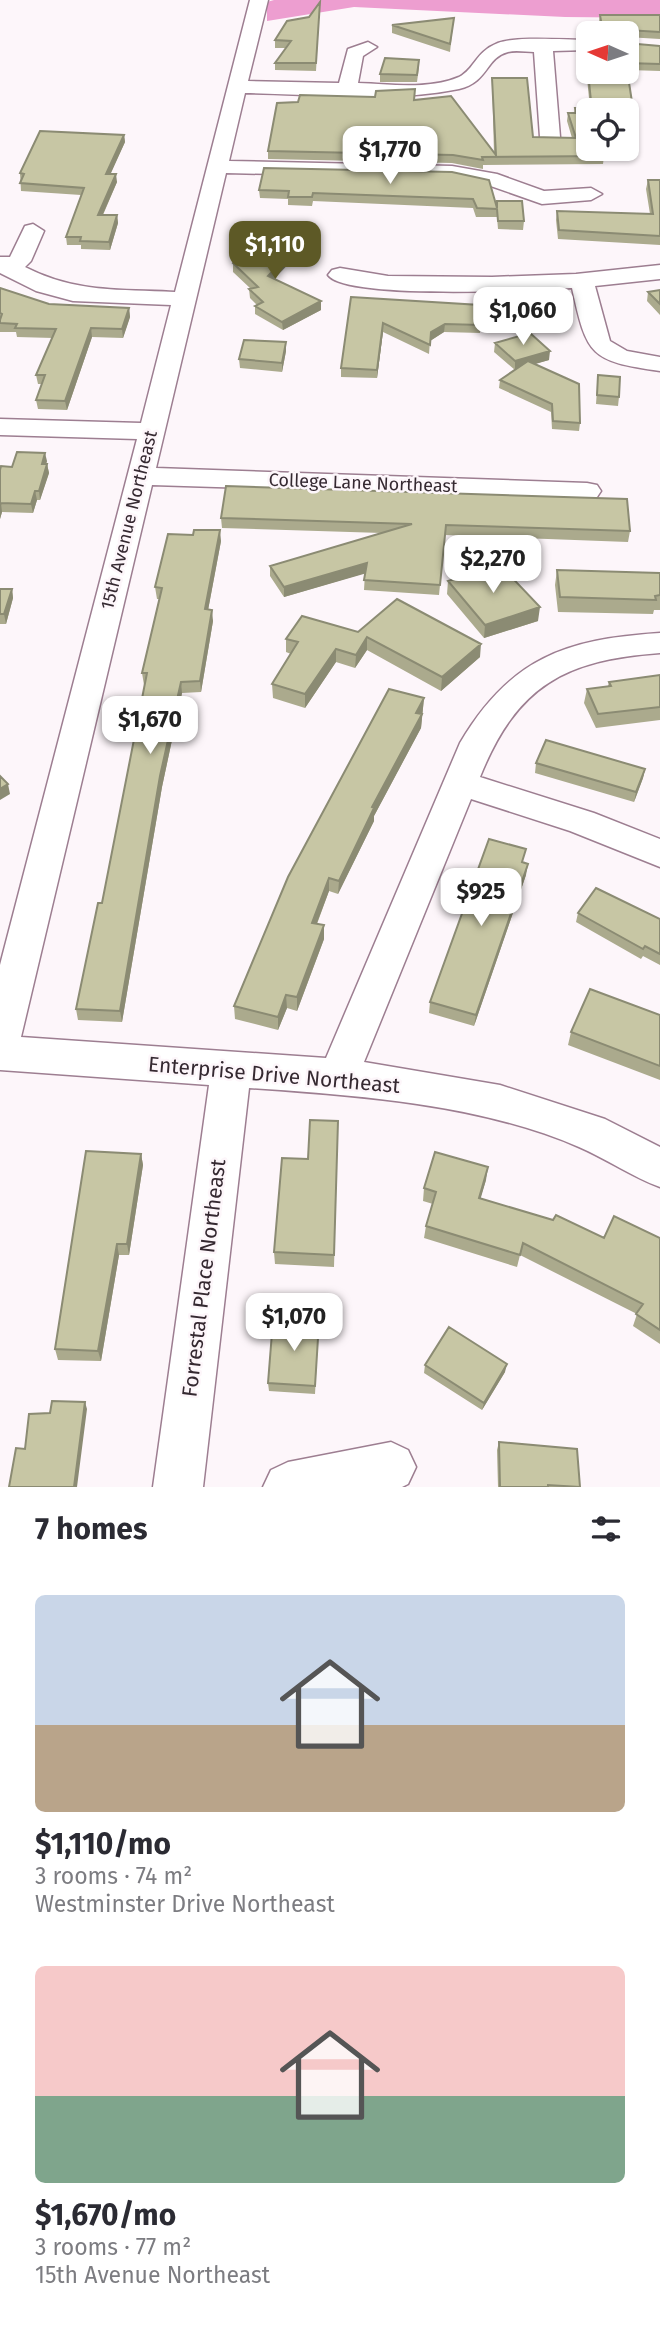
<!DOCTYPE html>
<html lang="en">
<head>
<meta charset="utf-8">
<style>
	:root { --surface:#fff; --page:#f7f7f7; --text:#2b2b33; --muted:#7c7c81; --accent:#5d5926 }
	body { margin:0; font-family:"Fira Sans",sans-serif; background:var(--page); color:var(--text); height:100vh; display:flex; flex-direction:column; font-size:26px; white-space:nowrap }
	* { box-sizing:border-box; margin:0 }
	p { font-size:23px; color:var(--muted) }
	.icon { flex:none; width:38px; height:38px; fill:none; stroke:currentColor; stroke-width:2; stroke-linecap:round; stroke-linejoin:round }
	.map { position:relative; height:1487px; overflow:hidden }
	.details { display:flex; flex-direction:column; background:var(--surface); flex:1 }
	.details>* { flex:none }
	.needle { width:46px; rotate:273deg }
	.buttons { position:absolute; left:576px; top:21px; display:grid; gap:14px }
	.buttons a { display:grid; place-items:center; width:63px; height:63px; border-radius:10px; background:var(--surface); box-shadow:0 2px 5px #0004; font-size:35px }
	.price { position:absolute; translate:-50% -60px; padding:0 16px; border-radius:14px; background:#fff; color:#222; font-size:23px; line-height:46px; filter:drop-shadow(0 2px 4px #0008) }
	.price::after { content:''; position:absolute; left:50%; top:42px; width:21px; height:16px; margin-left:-10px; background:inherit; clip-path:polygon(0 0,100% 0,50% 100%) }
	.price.active { background:var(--accent); color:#fff }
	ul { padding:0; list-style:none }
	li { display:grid; align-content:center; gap:14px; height:371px; padding:0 35px }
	li span { display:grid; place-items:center; height:217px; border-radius:10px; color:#555 }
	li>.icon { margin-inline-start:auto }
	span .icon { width:126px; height:126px; fill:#fffc; stroke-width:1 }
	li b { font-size:30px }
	h2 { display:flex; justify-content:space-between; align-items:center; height:84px; padding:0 35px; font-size:30px }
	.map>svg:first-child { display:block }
	.forest { fill:#ed9ed0 }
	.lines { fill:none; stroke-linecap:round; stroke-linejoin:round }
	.minor-casing { stroke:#9d7e91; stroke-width:3 }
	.minor { fill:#fff; fill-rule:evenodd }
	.wall { fill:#abaa8d }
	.shaded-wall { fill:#8b8b73 }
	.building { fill:#c7c6a4; stroke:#8b8b73; stroke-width:2 }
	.labels { text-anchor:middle; stroke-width:5; stroke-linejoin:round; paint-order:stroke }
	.street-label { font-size:18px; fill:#352931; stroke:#fdf6fa }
	.near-street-label { font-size:21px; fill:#352931; stroke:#fdf6fa }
</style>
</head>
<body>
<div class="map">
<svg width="660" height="1487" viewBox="0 0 660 1487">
	<rect width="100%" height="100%" fill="#fdf6fa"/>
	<!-- forest -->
	<path class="forest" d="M274,0H660V18L565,17L354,7L267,21V2Z"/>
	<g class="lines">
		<!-- minor casing -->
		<g class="minor-casing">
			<path id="minor" d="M250,0H268L248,81L339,83L348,49L368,42L377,47L363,56L358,83C389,84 429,90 459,77C475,69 475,52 498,43C517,36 565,40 588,40V50L553,51L560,137L557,141H543L540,137L534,52C526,52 516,50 508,52C485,58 489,82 459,89C390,103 315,94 245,93L229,161L452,166L497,174L544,191L591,188L602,194L591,200L542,204L485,184L452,178L226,173L156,468L587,483L597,485L601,491L597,497L587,499L152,485L21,1037L326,1058L460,743C510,658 566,639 660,633V653C565,660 517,685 480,777L594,813L660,839V867L570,831L471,799L364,1062L500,1085L605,1119L660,1147V1187C632,1177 607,1159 579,1147C481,1104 354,1095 249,1088L203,1487H153L209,1085L0,1070V965L137,439L0,435V419L141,423L171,305L73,301L36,291L0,273V257H10L25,226L33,224L44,231L31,261L25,267C76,293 119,289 175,292Z
				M660,265V279L595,286L610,341L627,351L660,357V371C590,361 587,356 572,288C536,290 346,300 328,275L332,270L340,268L388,276L492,277L576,274Z
				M391,1442L408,1450L416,1467L408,1484L402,1487H263L271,1470L288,1462Z"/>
		</g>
		<!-- minor -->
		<use href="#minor" class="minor"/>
	</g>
	<!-- wall -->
	<path class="wall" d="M320,2L316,71L275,70V63L286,48H275V40L309,17Z
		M600,15H660V39L626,37V33H601L599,22Z
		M392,25H453L450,52L392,33Z
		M626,43L660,46V71L628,70L632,102L631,110L596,109L604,156L603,164L483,165V169L452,163L268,159V151L375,97L414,100L494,154L492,78L533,137L572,138L567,121L568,113H574L575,108H590L585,59L586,51L588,72Z
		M419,67L417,82H380V74Z
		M124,135L125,142L110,174L117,182L103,215H117L118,223L110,250L81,249V245H67L66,237L81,195L21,191L20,173Z
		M452,172L496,205L524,221L523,230L498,229L497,217H476L473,208L313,201L312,206L288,205V199L260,198L259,190Z
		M648,180H660V245L558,239L556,220L557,211L650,214L646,189Z
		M300,252L274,279L321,310L283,330L255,314V306L257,305L250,298L249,289H251L233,272V263L245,264Z
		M0,288L49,304L129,308L130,317L123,338L92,337L67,410L38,409L36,400L42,384H38L36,375L53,338L17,337L16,332H0Z
		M660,290V315L647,301L648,292Z
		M351,297L481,325L480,333L444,332L430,341L429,354L383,332L377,378L341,377V368Z
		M516,298L555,320L554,329L525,331L515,306Z
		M495,343L549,360L534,364L580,423L579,431L552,429L551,412L499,388L500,380L515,370L494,352Z
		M286,351L282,372L240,368L239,359Z
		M598,375L619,397L618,406L596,404Z
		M47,461L46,464H47L49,473L40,500H37L33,513L2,512L0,519V470Z
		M221,518L630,531L628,542L445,535L439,595L364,590L365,573L284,597L270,576V566L382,533L222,528Z
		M221,541L208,610L213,621L201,692L182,693L162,787L122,1022L78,1020L76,1009L102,903L145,685H144L142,673L159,599H157L155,587Z
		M557,570L660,573V610H654L653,614L558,612L555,585Z
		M448,581L538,621L484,638L447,594Z
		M0,589H12L13,598L6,624H0Z
		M358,632L480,657L441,691L367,650L355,668L336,662L305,708L273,698L272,684L291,654L286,652V639Z
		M660,675V720L596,728L584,703L587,689L608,686L609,682Z
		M424,698L421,728L374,816V821L338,894L329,891L317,924L324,939L297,1011L287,1008L278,1030L235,1019L234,1006Z
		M536,763L645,769L643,778L634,802L535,773Z
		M525,861L524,863L526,875L474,1026L429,1013L430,1002Z
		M578,913L660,919V965L643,956L641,959L576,922Z
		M660,1015V1080L568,1045L571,1032Z
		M338,1121L334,1267L275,1264L274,1252L308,1159Z
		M141,1154L143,1165L129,1255H119L101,1361L58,1360L55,1349Z
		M486,1180L480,1199L604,1238H660V1344L633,1326L637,1314L520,1255L517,1267L424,1238L426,1226L433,1204L423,1201L424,1188Z
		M319,1322L315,1394L269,1391L268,1383Z
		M425,1365L505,1372L482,1410L424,1373Z
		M499,1442L580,1487H498L497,1450Z"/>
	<!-- shaded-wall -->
	<path class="shaded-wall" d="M124,135L125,142L107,182L106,174Z
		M116,174L117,182L99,223L98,215Z
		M117,215L118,223L110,250L109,242Z
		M300,243V252L269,284L268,276Z
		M321,301V310L283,330L282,322Z
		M129,308L130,317L123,338L122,329Z
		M383,323V332L377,378V370Z
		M445,324L444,332L430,341L431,332Z
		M91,328L92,337L67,410L65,401Z
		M286,342V351L282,372V363Z
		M550,351L549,360L515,370V361Z
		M45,453L47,461L43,473L42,464Z
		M47,464L49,473L40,500L39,491Z
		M35,491L37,500L33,513L31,504Z
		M1,503L2,512L0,519V505Z
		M220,530L221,541L206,621L205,609Z
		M367,563V573L284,597V587Z
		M12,589L13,598L6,624L4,614Z
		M540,607L538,621L484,638L485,625Z
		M212,610L213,621L201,692L200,681Z
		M367,637V650L355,668L356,655Z
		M481,644L480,657L441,691L442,677Z
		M336,649V662L305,708V694Z
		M181,682L182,693L162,787L122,1022L120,1011L160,776Z
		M424,698L421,728L374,816V821L338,894L339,881L416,713Z
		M645,769L643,778L634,802L636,792Z
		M8,784L10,794L0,800V789Z
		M528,864L526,875L474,1026L476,1015Z
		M329,878V891L312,936V923Z
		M324,925V939L297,1011V997Z
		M286,995L287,1008L278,1030V1017Z
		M141,1154L143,1165L129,1255L127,1244Z
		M488,1167L486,1180L477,1211L479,1198Z
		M117,1244L119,1255L101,1361L98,1351Z
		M507,1364L505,1372L482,1410L484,1403Z
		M85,1402L87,1409L77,1487H74Z"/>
	<!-- building -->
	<path class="building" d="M320,2L316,63H275L291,41L275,40L287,21L309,17Z
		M600,15H660V32L627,30L626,33H603Z
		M454,18L450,44L392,25Z
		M626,43L660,46V64L626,63Z
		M586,51H588V71Z
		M385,58L419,60L417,75L380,74Z
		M626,63L632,102L591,101L588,72H626Z
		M492,78H527L533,137L576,138L568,113H576L575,108H596L597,110H588V149H603L604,156L482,157L483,160L453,155L268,151L277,103L298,102L300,95L375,97L376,91L415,89L414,100L451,96L496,155Z
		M40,131L124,135L106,174H116L98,215H117L109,242L80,241L81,237H66L84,188L20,183L24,174L20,173Z
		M264,168L452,172L489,180L497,208V201H522L524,221H498L497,209L477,208L473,199L313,193L312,197H288L289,191L259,190Z
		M648,180H660V236L559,230L557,211L653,214Z
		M272,237L300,243L268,276L321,301L282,322L255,306L263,302L249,289L258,287L233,263L235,260L245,264Z
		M0,288L49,304L129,308L122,329L91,328L65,401L36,400L45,375H36L56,329L15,328L17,324L0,323V320L2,314L0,313Z
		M660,290V304L648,292Z
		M544,296L555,320L526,322L516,298Z
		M351,297L480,305L481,325L445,324L431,332L430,345L383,323L377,370L341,368Z
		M530,333L550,351L515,361L495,343Z
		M244,340L286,342L282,363L239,359Z
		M528,361L579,384L580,423L553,421L552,404L500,380Z
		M598,375L620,377L619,397L597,395Z
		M17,452L45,453L42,464H47L39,491H35L31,504L1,503L0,505V470L1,466L12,467Z
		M226,486L627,499L630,531L446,525L440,585L364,580L367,563L284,587L270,566L412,524L221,518Z
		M194,530H220L205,609L212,610L200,681L181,682L160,776L120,1011L76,1009L98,903H102L147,673H142L162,588L155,587L168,534L193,535Z
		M500,565L540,607L485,625L448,581Z
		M557,570L660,573V595L655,596L656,600L560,597Z
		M0,589H12L4,614H0Z
		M397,599L481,644L442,677L367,637L356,655L336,649L305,694L272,684L298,642L286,639L302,616L358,632Z
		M660,675V707L598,714L587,689L611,686L609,682Z
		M389,689L424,698L416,713L422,714L372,807L374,808L339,881L329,878L312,923L324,925L297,997L286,995L278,1017L234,1006L288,877Z
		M546,740L645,769L636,792L536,763Z
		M0,776L8,784L0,789Z
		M489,839L526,849L522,862L528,864L476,1015L430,1002Z
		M596,888L660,919V954L645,946L643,949L578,913Z
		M590,989L660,1015V1066L571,1032Z
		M310,1120L338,1121L334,1255L274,1252L282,1158L308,1159Z
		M86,1151L141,1154L127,1244H117L98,1351L55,1349Z
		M435,1152L488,1167L479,1198L553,1220L556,1215L604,1238L614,1216L660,1238V1330L636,1314L643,1304L523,1243L520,1255L426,1226L436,1192L424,1188Z
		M273,1320L319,1322L315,1386L268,1383Z
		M449,1327L507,1364L484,1403L425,1365Z
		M52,1401L85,1402L74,1487H9L16,1448L25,1449L29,1414L50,1413Z
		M499,1442L577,1449L580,1487L548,1485V1487H500Z"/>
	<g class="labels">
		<!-- street labels -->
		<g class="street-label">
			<text transform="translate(363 483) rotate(2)" y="6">College Lane Northeast</text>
			<text transform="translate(129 520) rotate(-76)" y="6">15th Avenue Northeast</text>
		</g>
		<!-- near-street labels -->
		<g class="near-street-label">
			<text transform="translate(274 1075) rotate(5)" y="7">Enterprise Drive Northeast</text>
			<text transform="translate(204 1278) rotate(-83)" y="7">Forrestal Place Northeast</text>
		</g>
	</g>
</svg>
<div class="buttons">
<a><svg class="needle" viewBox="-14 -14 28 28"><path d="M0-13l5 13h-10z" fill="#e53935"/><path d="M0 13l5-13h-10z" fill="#7c7c81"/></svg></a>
<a><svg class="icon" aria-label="locate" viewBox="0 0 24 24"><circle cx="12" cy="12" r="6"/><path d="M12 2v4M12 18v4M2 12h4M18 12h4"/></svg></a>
</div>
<b class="price" style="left:390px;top:186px">$1,770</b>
<b class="price active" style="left:275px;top:281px">$1,110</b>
<b class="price" style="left:523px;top:347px">$1,060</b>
<b class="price" style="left:493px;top:595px">$2,270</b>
<b class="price" style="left:150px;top:756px">$1,670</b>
<b class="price" style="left:481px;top:928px">$925</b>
<b class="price" style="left:294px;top:1353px">$1,070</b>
</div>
<section class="details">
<h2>7 homes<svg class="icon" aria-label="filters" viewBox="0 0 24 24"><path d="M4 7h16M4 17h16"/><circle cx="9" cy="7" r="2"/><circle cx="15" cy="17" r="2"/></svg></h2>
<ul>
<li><span style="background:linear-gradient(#c9d6e8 60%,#b9a48a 0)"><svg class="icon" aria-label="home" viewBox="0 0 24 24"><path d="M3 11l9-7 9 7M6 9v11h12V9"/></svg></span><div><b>$1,110/mo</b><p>3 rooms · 74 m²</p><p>Westminster Drive Northeast</p></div></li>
<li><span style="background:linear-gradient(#f6c9c9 60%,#7fa58c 0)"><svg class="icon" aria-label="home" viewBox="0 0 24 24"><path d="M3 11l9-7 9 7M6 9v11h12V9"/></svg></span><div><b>$1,670/mo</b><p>3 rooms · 77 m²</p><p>15th Avenue Northeast</p></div></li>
</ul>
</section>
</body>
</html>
